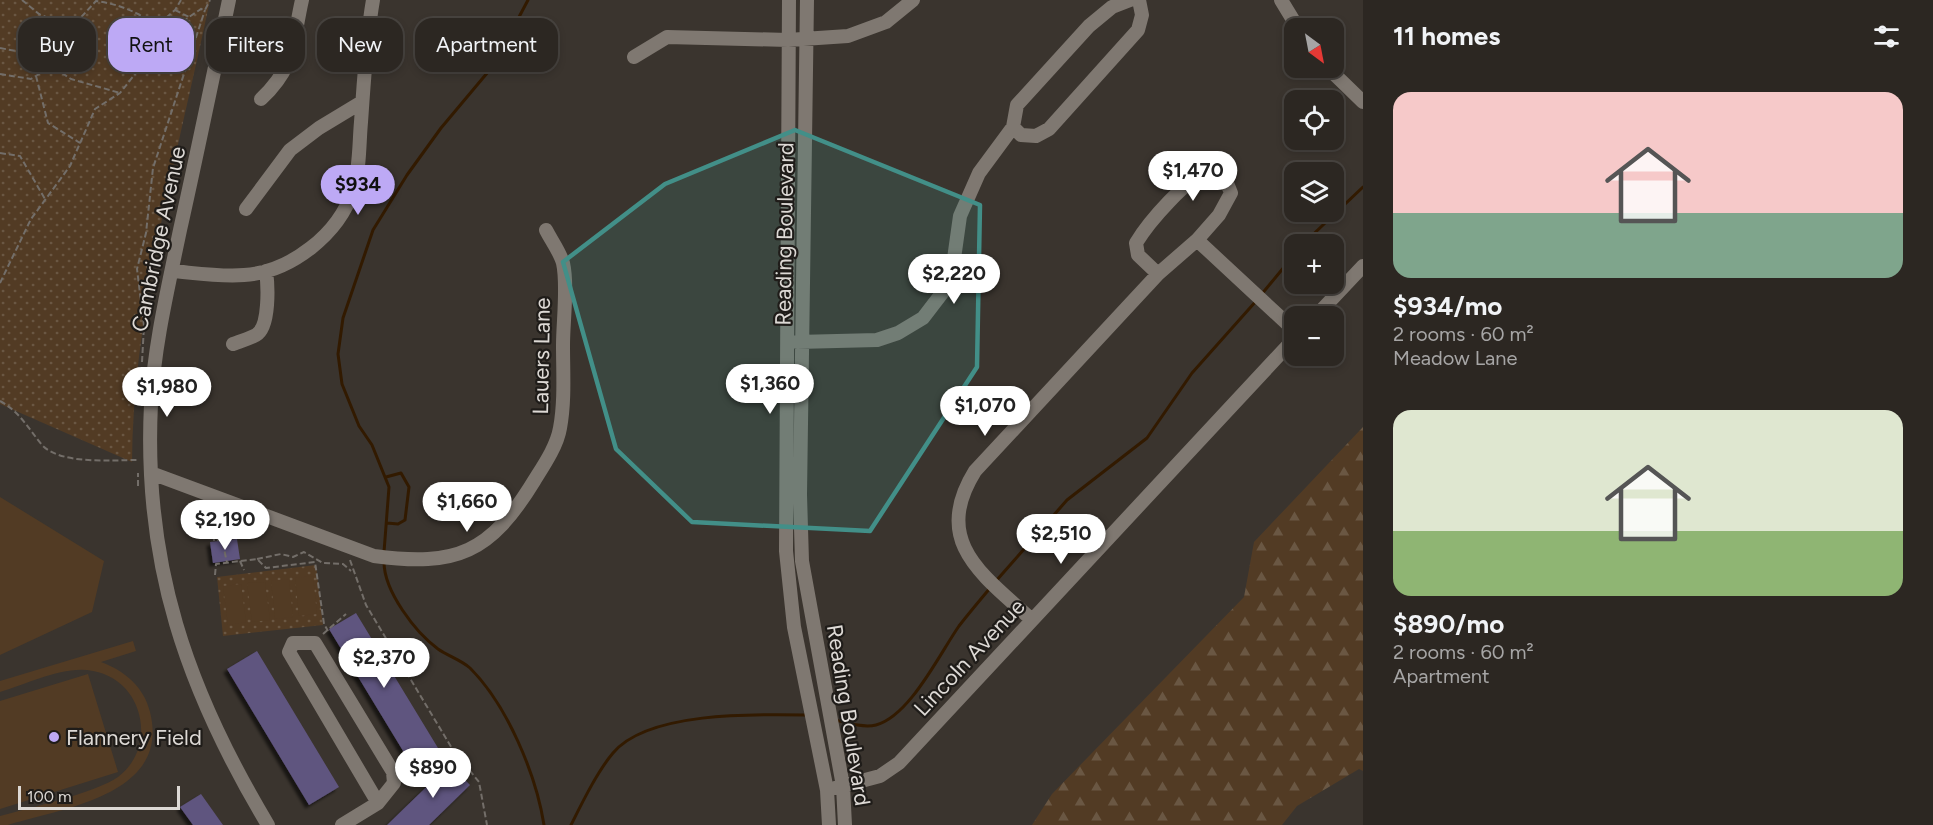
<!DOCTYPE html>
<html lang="en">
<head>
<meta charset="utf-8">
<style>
	:root { --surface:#2c2722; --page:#38332f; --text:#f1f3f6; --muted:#a6a5a5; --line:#484440; --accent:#bda9f5 }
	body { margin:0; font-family:Figtree,sans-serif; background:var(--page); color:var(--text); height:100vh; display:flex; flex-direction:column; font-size:22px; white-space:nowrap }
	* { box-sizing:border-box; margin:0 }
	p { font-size:20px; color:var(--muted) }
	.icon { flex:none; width:33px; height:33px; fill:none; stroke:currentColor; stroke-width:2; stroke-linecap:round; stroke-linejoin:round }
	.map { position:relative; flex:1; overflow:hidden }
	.sheet { display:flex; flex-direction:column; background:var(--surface); width:570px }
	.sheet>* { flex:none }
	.hud { position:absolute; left:18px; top:18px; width:570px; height:54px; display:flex; gap:12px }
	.needle { width:39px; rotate:148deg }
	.fabs { position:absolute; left:1284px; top:18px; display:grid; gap:12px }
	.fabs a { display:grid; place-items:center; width:60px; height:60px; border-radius:12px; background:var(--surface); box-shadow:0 3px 9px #0003,0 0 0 2px var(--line); font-size:30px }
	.scale { position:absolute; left:18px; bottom:15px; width:162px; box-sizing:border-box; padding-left:6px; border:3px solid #ddd9d5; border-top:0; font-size:16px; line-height:21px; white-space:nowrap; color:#ddd9d5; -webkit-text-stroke:4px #1f1c19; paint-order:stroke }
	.price { position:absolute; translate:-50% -51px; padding:0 14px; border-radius:21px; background:#fff; color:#222; font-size:20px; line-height:39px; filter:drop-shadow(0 2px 3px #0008) }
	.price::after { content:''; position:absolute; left:50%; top:36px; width:18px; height:14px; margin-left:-9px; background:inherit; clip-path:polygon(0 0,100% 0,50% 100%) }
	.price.current { background:var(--accent); color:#111 }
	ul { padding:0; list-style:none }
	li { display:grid; align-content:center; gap:12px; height:318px; padding:0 30px }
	li span { display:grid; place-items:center; height:186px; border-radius:18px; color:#555 }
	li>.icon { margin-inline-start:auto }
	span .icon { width:108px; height:108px; fill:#fffc; stroke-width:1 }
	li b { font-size:26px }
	h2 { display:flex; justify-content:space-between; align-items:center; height:72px; padding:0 30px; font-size:26px }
	.pill { padding:0 21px; border-radius:18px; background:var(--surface); box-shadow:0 3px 9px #0003,0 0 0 2px var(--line); font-size:21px; line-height:54px }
	.pill.current { background:var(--accent); color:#111 }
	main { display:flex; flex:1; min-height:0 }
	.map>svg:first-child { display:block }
	.forest { fill:url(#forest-firs) }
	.park { fill:url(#park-dots) }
	.pitch { fill:#523b24 }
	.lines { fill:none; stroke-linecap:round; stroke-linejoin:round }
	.stream { stroke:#321a00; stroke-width:3 }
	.building { fill:#5f547f; filter:url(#shadow) }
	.path { stroke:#736e69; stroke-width:2; stroke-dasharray:6 3; stroke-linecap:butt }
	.minor { stroke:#7f7871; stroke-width:14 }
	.marked { fill:#428f88; fill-opacity:0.2; stroke:#428f88; stroke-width:4.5; stroke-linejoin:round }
	.poi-dot { fill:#bda9f5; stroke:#1f1c19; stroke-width:2 }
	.labels { text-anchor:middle; stroke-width:4.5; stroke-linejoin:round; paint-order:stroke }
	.street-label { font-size:22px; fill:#ddd9d5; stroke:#1f1c19 }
	.poi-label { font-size:22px; fill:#ddd9d5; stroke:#1f1c19; text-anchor:start }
</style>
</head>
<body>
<main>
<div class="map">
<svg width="1363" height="825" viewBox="0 0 1363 825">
	<defs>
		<pattern id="forest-firs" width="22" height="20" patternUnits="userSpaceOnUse" patternTransform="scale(1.5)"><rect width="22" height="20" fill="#523b24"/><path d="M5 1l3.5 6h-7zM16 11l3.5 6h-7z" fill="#6a5743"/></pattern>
		<pattern id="park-dots" width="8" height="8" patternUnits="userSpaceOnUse" patternTransform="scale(1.5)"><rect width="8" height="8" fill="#523b24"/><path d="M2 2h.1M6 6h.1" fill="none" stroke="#6a5743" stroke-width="1.8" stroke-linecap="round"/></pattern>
		<filter id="shadow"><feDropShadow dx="-3.5" dy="3.5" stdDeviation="1.5" flood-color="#0009"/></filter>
	</defs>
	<rect width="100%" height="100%" fill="#3a342e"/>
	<!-- forest -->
	<path class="forest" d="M1363,427V771L1359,769L1297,806L1282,825H1032L1052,794L1244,597L1254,542Z"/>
	<!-- park -->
	<path class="park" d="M0,0H210C179,149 133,311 132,462L0,404Z
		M316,565L323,625L223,636L217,577Z"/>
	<!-- pitch -->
	<path class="pitch" d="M0,497L104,561L92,612L0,655Z
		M313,576L317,614L299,616L295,578Z
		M289,579L293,617L275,619L271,581Z
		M265,582L270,620L252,622L247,583Z
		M241,584L246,622L228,625L223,586Z
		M133,641L136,651L101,662C125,671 144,687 150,712C171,795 63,808 8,825H0V816C29,808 95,793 118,777C158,747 144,680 93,671C64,665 28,684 0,692V681Z
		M88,674L118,772L0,809V701Z"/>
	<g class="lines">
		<!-- stream -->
		<path class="stream" d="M1303,244L1363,187
			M1261,295L1294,255
			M386,477L401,473L409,487L405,520L398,524L387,523
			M384,552L389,487L372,445L359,426L342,384L338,354L343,318L373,230L407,175L441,128L493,66L528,0
			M384,562C384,591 415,632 438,649C448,656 461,660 470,668C507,705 536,774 544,825
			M996,581L1067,500L1147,438L1192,373L1257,300
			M835,720C847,723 864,728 876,725C910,716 940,653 959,626C969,613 980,600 991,587
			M571,825C582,803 597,772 613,753C648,711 757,714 808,715"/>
	</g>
	<!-- building -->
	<path class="building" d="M237,539L240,559L213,563L210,542Z
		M356,613L438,748L411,764L329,629Z
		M257,651L339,787L309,805L227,669Z
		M450,764L470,785L429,825H387Z
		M201,794L223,825H193L180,807Z"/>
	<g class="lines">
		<!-- path -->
		<path class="path" d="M22,0L39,14L71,28L96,1C111,3 124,7 138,14C146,18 150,24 159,24L175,10L181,0
			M175,10L189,17
			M159,24L166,34
			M0,48L21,52L39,14
			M47,63L71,79L120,93
			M0,74L31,79L39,74L70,28
			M36,76L48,123L80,143
			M0,153L20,156L45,199
			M0,283L31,219L70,166L95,109L120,93L166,35L189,17L201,9L205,10L210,0
			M142,362L144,326L137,269L146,233L153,168L205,10
			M0,401C20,412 28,428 42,445C61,465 112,460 138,460
			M138,486V473
			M213,517L214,541L222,539L227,563
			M257,559L281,554L293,557L304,552L323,563L343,564L351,571
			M350,560L366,605L453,750L479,782L487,825
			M240,561L244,570
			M215,575L216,564L257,559L266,568L315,562L324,624L328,631
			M323,634L346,614"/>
		<!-- minor -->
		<path class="minor" d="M229,0C213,77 197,154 180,230C168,288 154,346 151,404C143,564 187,690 268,825
			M789,0L786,551L794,627L827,790L829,825
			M807,0L800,495L802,561L843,786L845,825
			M1281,0L1298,28
			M634,57L667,37L788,40L848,36L886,22L913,0
			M1328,68L1363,102
			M261,99C296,66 292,44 302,0
			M1013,127L1021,135L1036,136L1049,129L1138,30L1142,15L1139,0
			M246,209L290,150L319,128L362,102
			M172,271C195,273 221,277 244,275C291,272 339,234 353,190C360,169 359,144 361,122C364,81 366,40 373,0
			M1158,274L1138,255L1136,243C1148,223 1188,176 1210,171L1225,178L1231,193L1219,215L1197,240
			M1316,316L1363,266
			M797,342L877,340L898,333L923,318L946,288L952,273L960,216L979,173L1013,127L1017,105L1089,26L1112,7L1130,0
			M233,344C240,341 249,339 256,335C270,327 268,285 266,271
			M151,473L374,556C457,567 490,553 534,481C544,465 557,446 560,428C565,401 563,373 563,345C563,322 568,285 563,263C560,252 551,240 546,230
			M1032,620C983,575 931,542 975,471L1158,274L1197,240L1294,330
			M835,788L880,776L899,763L1294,339
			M342,825L378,803L394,783L393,772L315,643H293L289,652L378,803"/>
	</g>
	<!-- marked area -->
	<path class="marked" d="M795,130L980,205L977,367L870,531L692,522L616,449L563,262L665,184Z"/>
	<!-- markers -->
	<circle class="poi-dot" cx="54" cy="737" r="6"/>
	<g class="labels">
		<!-- street labels -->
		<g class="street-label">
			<text transform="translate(784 234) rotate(-89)" y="8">Reading Boulevard</text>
			<text transform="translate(158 239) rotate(-78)" y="8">Cambridge Avenue</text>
			<text transform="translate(541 356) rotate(-89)" y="8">Lauers Lane</text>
			<text transform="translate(969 657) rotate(-47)" y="8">Lincoln Avenue</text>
			<text transform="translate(849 715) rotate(81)" y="8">Reading Boulevard</text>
		</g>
		<!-- poi labels -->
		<g class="poi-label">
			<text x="66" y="745">Flannery Field</text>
		</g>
	</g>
</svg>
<div class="fabs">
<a><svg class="needle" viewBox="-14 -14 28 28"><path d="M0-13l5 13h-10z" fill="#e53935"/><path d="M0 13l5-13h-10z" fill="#a6a5a5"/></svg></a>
<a><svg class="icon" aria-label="locate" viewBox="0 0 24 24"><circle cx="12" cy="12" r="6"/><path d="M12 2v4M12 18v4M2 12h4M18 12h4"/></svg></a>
<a><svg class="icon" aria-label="layers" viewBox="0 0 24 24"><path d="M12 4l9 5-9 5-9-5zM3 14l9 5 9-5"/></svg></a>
<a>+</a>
<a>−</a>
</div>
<div class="scale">100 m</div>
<b class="price" style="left:1193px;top:202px">$1,470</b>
<b class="price current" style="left:358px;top:216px">$934</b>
<b class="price" style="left:954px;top:305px">$2,220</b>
<b class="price" style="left:770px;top:415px">$1,360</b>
<b class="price" style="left:167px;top:418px">$1,980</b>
<b class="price" style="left:985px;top:437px">$1,070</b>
<b class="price" style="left:467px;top:533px">$1,660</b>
<b class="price" style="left:225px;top:551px">$2,190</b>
<b class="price" style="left:1061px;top:565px">$2,510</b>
<b class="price" style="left:384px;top:689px">$2,370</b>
<b class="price" style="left:433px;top:799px">$890</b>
<div class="hud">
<a class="pill">Buy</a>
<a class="pill current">Rent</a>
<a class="pill">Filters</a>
<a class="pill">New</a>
<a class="pill">Apartment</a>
</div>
</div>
<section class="sheet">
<h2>11 homes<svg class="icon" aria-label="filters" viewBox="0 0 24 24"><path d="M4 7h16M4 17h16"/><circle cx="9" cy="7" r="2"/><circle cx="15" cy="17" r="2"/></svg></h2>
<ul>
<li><span style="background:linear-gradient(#f6c9c9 65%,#7fa58c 0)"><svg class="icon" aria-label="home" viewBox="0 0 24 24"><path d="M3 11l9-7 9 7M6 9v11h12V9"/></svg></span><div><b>$934/mo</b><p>2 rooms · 60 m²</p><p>Meadow Lane</p></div></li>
<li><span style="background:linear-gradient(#dfe7d0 65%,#8fb573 0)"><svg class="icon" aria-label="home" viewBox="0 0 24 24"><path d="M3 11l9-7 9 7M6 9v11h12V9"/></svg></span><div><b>$890/mo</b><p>2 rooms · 60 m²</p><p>Apartment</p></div></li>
</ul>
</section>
</main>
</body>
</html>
